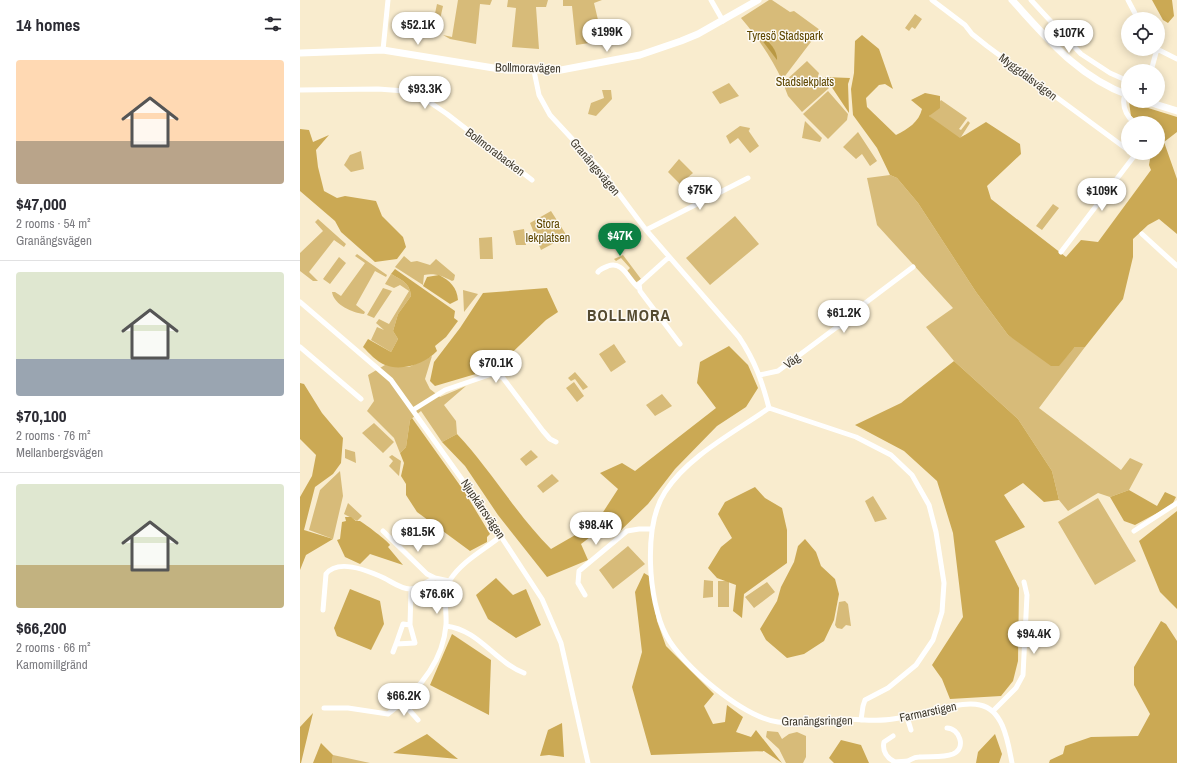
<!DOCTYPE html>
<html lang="en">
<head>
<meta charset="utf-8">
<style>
	:root { --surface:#fff; --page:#f2f2f3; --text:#2b2b33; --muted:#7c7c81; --line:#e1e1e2; --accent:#0b8043 }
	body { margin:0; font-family:"Archivo Narrow",sans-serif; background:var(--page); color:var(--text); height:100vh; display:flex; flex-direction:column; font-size:15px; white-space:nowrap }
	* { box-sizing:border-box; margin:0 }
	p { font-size:13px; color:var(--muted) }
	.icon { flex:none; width:22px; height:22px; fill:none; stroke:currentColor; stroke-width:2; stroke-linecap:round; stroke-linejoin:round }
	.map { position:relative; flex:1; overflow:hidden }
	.sheet { display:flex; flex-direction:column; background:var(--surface); width:300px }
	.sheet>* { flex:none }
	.buttons { position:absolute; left:821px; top:12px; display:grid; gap:8px }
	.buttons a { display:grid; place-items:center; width:44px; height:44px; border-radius:50%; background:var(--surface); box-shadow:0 2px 10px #0003; font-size:20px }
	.price { position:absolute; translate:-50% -34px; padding:0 9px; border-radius:14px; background:#fff; color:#222; font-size:13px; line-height:26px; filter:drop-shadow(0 1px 2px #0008) }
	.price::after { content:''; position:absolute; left:50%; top:24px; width:12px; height:9px; margin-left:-6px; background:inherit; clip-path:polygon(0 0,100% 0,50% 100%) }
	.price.active { background:var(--accent); color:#fff }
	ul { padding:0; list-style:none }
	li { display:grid; align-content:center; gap:8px; height:212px; padding:0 16px }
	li+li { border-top:1px solid var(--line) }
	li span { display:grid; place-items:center; height:124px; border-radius:4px; color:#555 }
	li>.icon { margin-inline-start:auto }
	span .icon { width:72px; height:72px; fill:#fffc; stroke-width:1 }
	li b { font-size:17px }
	h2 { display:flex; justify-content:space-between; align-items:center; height:48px; padding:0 16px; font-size:17px }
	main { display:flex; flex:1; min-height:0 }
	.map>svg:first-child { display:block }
	.green { fill:#d7bb79 }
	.forest { fill:#cba954 }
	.water { fill:#b99843 }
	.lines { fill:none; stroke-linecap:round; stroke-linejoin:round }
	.street { stroke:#fff; stroke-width:5 }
	.secondary { stroke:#fff; stroke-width:7 }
	.labels { text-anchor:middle; stroke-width:3; stroke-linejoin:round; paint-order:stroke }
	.park-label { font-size:12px; fill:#5e4700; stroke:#fdfaf4 }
	.street-label { font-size:12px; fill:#403b2f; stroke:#fdfaf4 }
	.district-label { font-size:16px; font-weight:bold; letter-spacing:1px; fill:#544a30; stroke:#fdfaf4 }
</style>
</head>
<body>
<main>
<section class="sheet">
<h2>14 homes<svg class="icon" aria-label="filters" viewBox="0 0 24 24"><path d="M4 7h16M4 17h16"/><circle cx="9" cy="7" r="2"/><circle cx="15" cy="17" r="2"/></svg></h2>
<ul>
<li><span style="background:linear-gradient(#ffd9b3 65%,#b9a48a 0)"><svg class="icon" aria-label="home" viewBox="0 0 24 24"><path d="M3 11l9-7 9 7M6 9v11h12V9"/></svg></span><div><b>$47,000</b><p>2 rooms · 54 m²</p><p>Granängsvägen</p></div></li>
<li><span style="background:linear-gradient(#dfe7d0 70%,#9aa5b1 0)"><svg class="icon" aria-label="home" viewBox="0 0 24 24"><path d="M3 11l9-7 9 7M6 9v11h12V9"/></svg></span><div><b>$70,100</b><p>2 rooms · 76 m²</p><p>Mellanbergsvägen</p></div></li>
<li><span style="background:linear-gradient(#dfe7d0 65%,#c2b280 0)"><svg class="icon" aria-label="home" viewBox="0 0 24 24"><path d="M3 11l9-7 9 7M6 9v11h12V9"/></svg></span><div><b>$66,200</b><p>2 rooms · 66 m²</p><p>Kamomillgränd</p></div></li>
</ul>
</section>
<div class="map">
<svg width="877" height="763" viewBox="0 0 877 763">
	<rect width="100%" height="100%" fill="#f9ecce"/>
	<!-- green -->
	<path class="green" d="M158,0H192L190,5L180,4L176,44L150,39L143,35L152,37Z
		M208,0H248L246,7H236L239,49L212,47L216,8L207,7Z
		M263,0H302L294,3L303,41L276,45L272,6H263Z
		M469,0H472L490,12L494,11L520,30L482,80C471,57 458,38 441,18Z
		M137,4L143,6L139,24L133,23Z
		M615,14L622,19L615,29L612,27L609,31L605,28Z
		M507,61L519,73L518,76L529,88L502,112L488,96L483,83Z
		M429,83L439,96L420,104L412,92Z
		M302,90H311L312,99L296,116L288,114L291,103L304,98Z
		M528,91L548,114L547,120L528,139L503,114Z
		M641,100L667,118L659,129L661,130L668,121L670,123L661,137L665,135L667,157L629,116Z
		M505,121L522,138L520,142L502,138Z
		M440,126L450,128L449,131L448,130L459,146L450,153L438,138L430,144L426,136Z
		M558,132L577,161L570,166L562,154L556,159L543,147Z
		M61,151L64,169L51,172L44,165L50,155Z
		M379,159L393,173L380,184L368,172Z
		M590,175L597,178L618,203L676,292L708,335L759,365L775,347H785L739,408L821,470L830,458L843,464L829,490L810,497L798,493L768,511L759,500L752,471L718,419L654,361L626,327L653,308L577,225L567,178Z
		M753,204L759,208L742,230L736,226Z
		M251,211L267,236L241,250L230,223Z
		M435,216L459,244L410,285L386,258Z
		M18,219L46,244L44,247L34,240L9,272L18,281H13L0,271V253L23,231L15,222Z
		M224,229L226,245H216L213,231Z
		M192,237L193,259H180L179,238Z
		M57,254L87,275L86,277L75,271L56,305L65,312L64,314C53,313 34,305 32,292H35L41,296L65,263L55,256Z
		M323,255L341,279L335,283L327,271L330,268L321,258L316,261L314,259Z
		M104,256L111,262L117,261L130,265L136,259L155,275L154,280L152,281C142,276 135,273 124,275L123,285L95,267Z
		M39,257L46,263L30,284L23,279Z
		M91,274C102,280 110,283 111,296L98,314L93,331L98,339L91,352L71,340L77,327L84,330L76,323L79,319L89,324L109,291L100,285L94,288L85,284Z
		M83,288L92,291L74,318L67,315Z
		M163,290L178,294L164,312Z
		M314,344L326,362L311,372L299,354Z
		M132,356L125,379L130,389L140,397L166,386L144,405L156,421L157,434L142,442L121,411L110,420L106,447L100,453L94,438L67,411L74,401L68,375L85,365L109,367Z
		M275,372L288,387L283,390L275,379L271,381L268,378Z
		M274,382L284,396L277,402L266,388Z
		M362,394L372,406L355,416L346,405Z
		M74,423L94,442L83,453L62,433Z
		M45,449L55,452L56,463L45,458Z
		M231,450L238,457L226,466L220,459Z
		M92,455L101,461L99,476L89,466L93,461L89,457Z
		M40,471L43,496L33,539L9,530L20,490Z
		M252,474L259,481L243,493L237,486Z
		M573,496L587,519L575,522L565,501Z
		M798,498L836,561L795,585L758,522Z
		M48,503L62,516L57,521L44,514Z
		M328,546L345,564L313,589L299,570Z
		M404,580L413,581V597L403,598Z
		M418,581H429V607H418Z
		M467,582L475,592L454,608L445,597Z
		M545,601L548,604L551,626L546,625L542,629L537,628L535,625L539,602Z
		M467,731L478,732L482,739L489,734L497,732L506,736V757L503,763H486L479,749L466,737Z
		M33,755L70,763H32Z"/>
	<!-- forest -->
	<path class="forest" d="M852,0H872L874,16L868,23L863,20Z
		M562,35L579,49L593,89L585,84L579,85L566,98L567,107L596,135C608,129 619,122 622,109L611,100L625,93L640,96V108L629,116L660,138L686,122L720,144L721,154L687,186L691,199L766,257L781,240L798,242L851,170L849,165L851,153H858V123H840L831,116L829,102L877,117V132L864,142L877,179V234L859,219L848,225L833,239V257L823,299L785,347H775L759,366H751L708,335L676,292L618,203L597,178L590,175L577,148L553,115L551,89L554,73L555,41Z
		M525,77L550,78L548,84L549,113Z
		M0,129L9,130L13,142L29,135L16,150L18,167L24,191L37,198L45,196L76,201L82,216L103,237L106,247L97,259L75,262L41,232L35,221L0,191Z
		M95,269L155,311L154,318L158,321L146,337L135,346L137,351C126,363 102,372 85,365C77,362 69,353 63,347L68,339L91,352L98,339L93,331L98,314L111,296C110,283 102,280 91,274Z
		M139,275C150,281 157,287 158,300L150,304L123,286L127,277Z
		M247,288L258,312L246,320L196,368L135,386L130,381L134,362L160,328L183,293Z
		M429,346L448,365L458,388L446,407L417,426L375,469L348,504L317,534L302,528L281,544L288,560L247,577L198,515L165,466L142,442L157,434C191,470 216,514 251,549L296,523L318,489L300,473L322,463L335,471L416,408L397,383L400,362Z
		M654,361L718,419L752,471L759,500L744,502L723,483L704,495L725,527L695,541L719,588L718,661L713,681L701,696L650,699L642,679L632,665L663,617L653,533L637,481L604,451L555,425L601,403Z
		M0,383L4,384L22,413L43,438L41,463L33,474L15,487L4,530L33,539L6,555L0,570V497L12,476L16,455L0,439Z
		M112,418L164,491L190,534L187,537V542L170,551L117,512L106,495V484L101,476L104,463L100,453L106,447L110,420Z
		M455,487L465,498L482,508L487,530V563L444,594L442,618L433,611L436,585L417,578L408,568L421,547L432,538L418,514L425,502Z
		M829,490L857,506L865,492L876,497L872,505L835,525L824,521L810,497Z
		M877,511V609L860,592L839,541Z
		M45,517H51L56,521H60C65,524 88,541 90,545L88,547L103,565L70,554L60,564L45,557L37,540L40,539L42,522L46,521Z
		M505,539L516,552L521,566L535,579L539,594L534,620L524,641L504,654L487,658L466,640L460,629L477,601L481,587L494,562L498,546Z
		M344,573L349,576L357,621L366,646L414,694L404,706L413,724L425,722L427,705L443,717L436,732L451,737L456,730L482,763L464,751L351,755L332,687L342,652L335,592Z
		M196,578L213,595L226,589L241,625L216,638L188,619L176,595Z
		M50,589L80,601L84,624L71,650L37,636L34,628Z
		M861,621L866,624L877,641V763H749L750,760L763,754L765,746L791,737L838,736L850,714L834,685V667Z
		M152,634L191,660L189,715L130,685Z
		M13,713L1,763H0V727Z
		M262,723L264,757L249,755L240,756L248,730Z
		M127,734L158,759L93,753Z
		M695,734L702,754L699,763H676L678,752Z
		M541,740L561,745L569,763H534L529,758Z
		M21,743L33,755L32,763H13Z"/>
	<!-- water -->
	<path class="water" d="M458,35C466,37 478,50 477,60Z"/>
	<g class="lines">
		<!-- street -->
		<path class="street" d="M411,0L423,21
			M632,0L665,25L672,34L687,46L828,150
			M731,0L781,54L810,73L828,81
			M828,0L838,19
			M743,35L754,24
			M857,49L877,59
			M83,50L88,0
			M234,71L239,95L250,115L301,170L346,230L439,337C455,361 462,381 469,408
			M851,71L857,49
			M0,90L78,89L105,91L128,101L147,114L232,180
			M825,94C821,106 826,115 834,123
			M346,230L448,178
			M842,234L877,266
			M761,252L835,155L842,157L846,153
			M369,257L339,284L340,291L380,344
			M298,272C300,269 304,268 308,266C323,260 329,281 339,288
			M0,302L91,380L181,506L242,599L261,643L288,763
			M0,347L61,399
			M460,375L478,371L537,327L544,325L548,316L613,267
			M469,408C435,432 388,456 365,492C343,526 348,600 366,635C382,666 443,717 478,722C500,725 522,719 544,719C561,719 576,722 593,719C616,716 659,700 680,705C704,710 708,743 712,763
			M469,408L556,437L591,455L612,475L629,505L636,532L644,583L642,612L633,640L616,665L588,688L565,700L563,706L561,720
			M113,410L145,390L192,374L203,378L243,431L250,439L256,442
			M83,531L127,574L135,578L149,581
			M834,531L877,503
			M285,595L278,583L279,571L327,531L339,529H352
			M23,610L26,574C38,558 69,571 84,578C92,582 101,589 110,589C117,589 128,581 135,578
			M110,625L103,624L96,644L115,643L110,625L111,590
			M146,626C179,630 194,661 224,673
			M93,652L96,644
			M103,703L118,720
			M24,708H48L88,714C117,692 143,663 146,625C147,611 142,592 150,580C162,561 184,550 201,536
			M693,711L716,688L723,675L727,595L724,582
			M607,717L611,730
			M593,736L584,742C582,751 587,758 595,762C599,761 604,762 608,761C612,759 614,757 619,757C631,756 643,758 653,754C667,748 659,728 647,728"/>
		<!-- secondary -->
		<path class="secondary" d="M712,0C747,38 778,77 828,95
			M0,53L83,50L206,70H261L340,55L381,41L398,34L458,0
			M845,101L877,111"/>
	</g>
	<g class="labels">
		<!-- park labels -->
		<g class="park-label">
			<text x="485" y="40">Tyresö Stadspark</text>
			<text x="505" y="86">Stadslekplats</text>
			<text x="248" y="228">Stora<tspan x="248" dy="14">lekplatsen</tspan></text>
		</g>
		<!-- street labels -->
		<g class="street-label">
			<text transform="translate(228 68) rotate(1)" y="4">Bollmoravägen</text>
			<text transform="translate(728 77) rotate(37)" y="4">Myggdalsvägen</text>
			<text transform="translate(195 152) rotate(37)" y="4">Bollmorabacken</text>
			<text transform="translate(295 167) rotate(50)" y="4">Granängsvägen</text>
			<text transform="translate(492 361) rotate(-37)" y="4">Väg</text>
			<text transform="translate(183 509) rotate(56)" y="4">Njupkärrsvägen</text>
			<text transform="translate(628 712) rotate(-12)" y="4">Farmarstigen</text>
			<text transform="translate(517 721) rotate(-1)" y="4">Granängsringen</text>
		</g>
		<!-- district labels -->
		<g class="district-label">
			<text x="329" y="321">BOLLMORA</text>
		</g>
	</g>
</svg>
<div class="buttons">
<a><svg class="icon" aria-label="locate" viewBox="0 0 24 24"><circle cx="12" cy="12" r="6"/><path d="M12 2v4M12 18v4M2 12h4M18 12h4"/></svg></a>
<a>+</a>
<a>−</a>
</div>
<b class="price" style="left:118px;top:46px">$52.1K</b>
<b class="price" style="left:307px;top:53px">$199K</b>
<b class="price" style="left:769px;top:54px">$107K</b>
<b class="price" style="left:125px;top:110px">$93.3K</b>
<b class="price" style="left:400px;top:211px">$75K</b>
<b class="price" style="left:802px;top:212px">$109K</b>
<b class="price active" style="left:320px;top:257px">$47K</b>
<b class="price" style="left:544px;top:334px">$61.2K</b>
<b class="price" style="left:196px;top:384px">$70.1K</b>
<b class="price" style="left:296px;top:546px">$98.4K</b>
<b class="price" style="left:118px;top:553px">$81.5K</b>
<b class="price" style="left:137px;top:615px">$76.6K</b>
<b class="price" style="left:734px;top:655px">$94.4K</b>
<b class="price" style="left:104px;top:717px">$66.2K</b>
</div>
</main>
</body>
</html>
